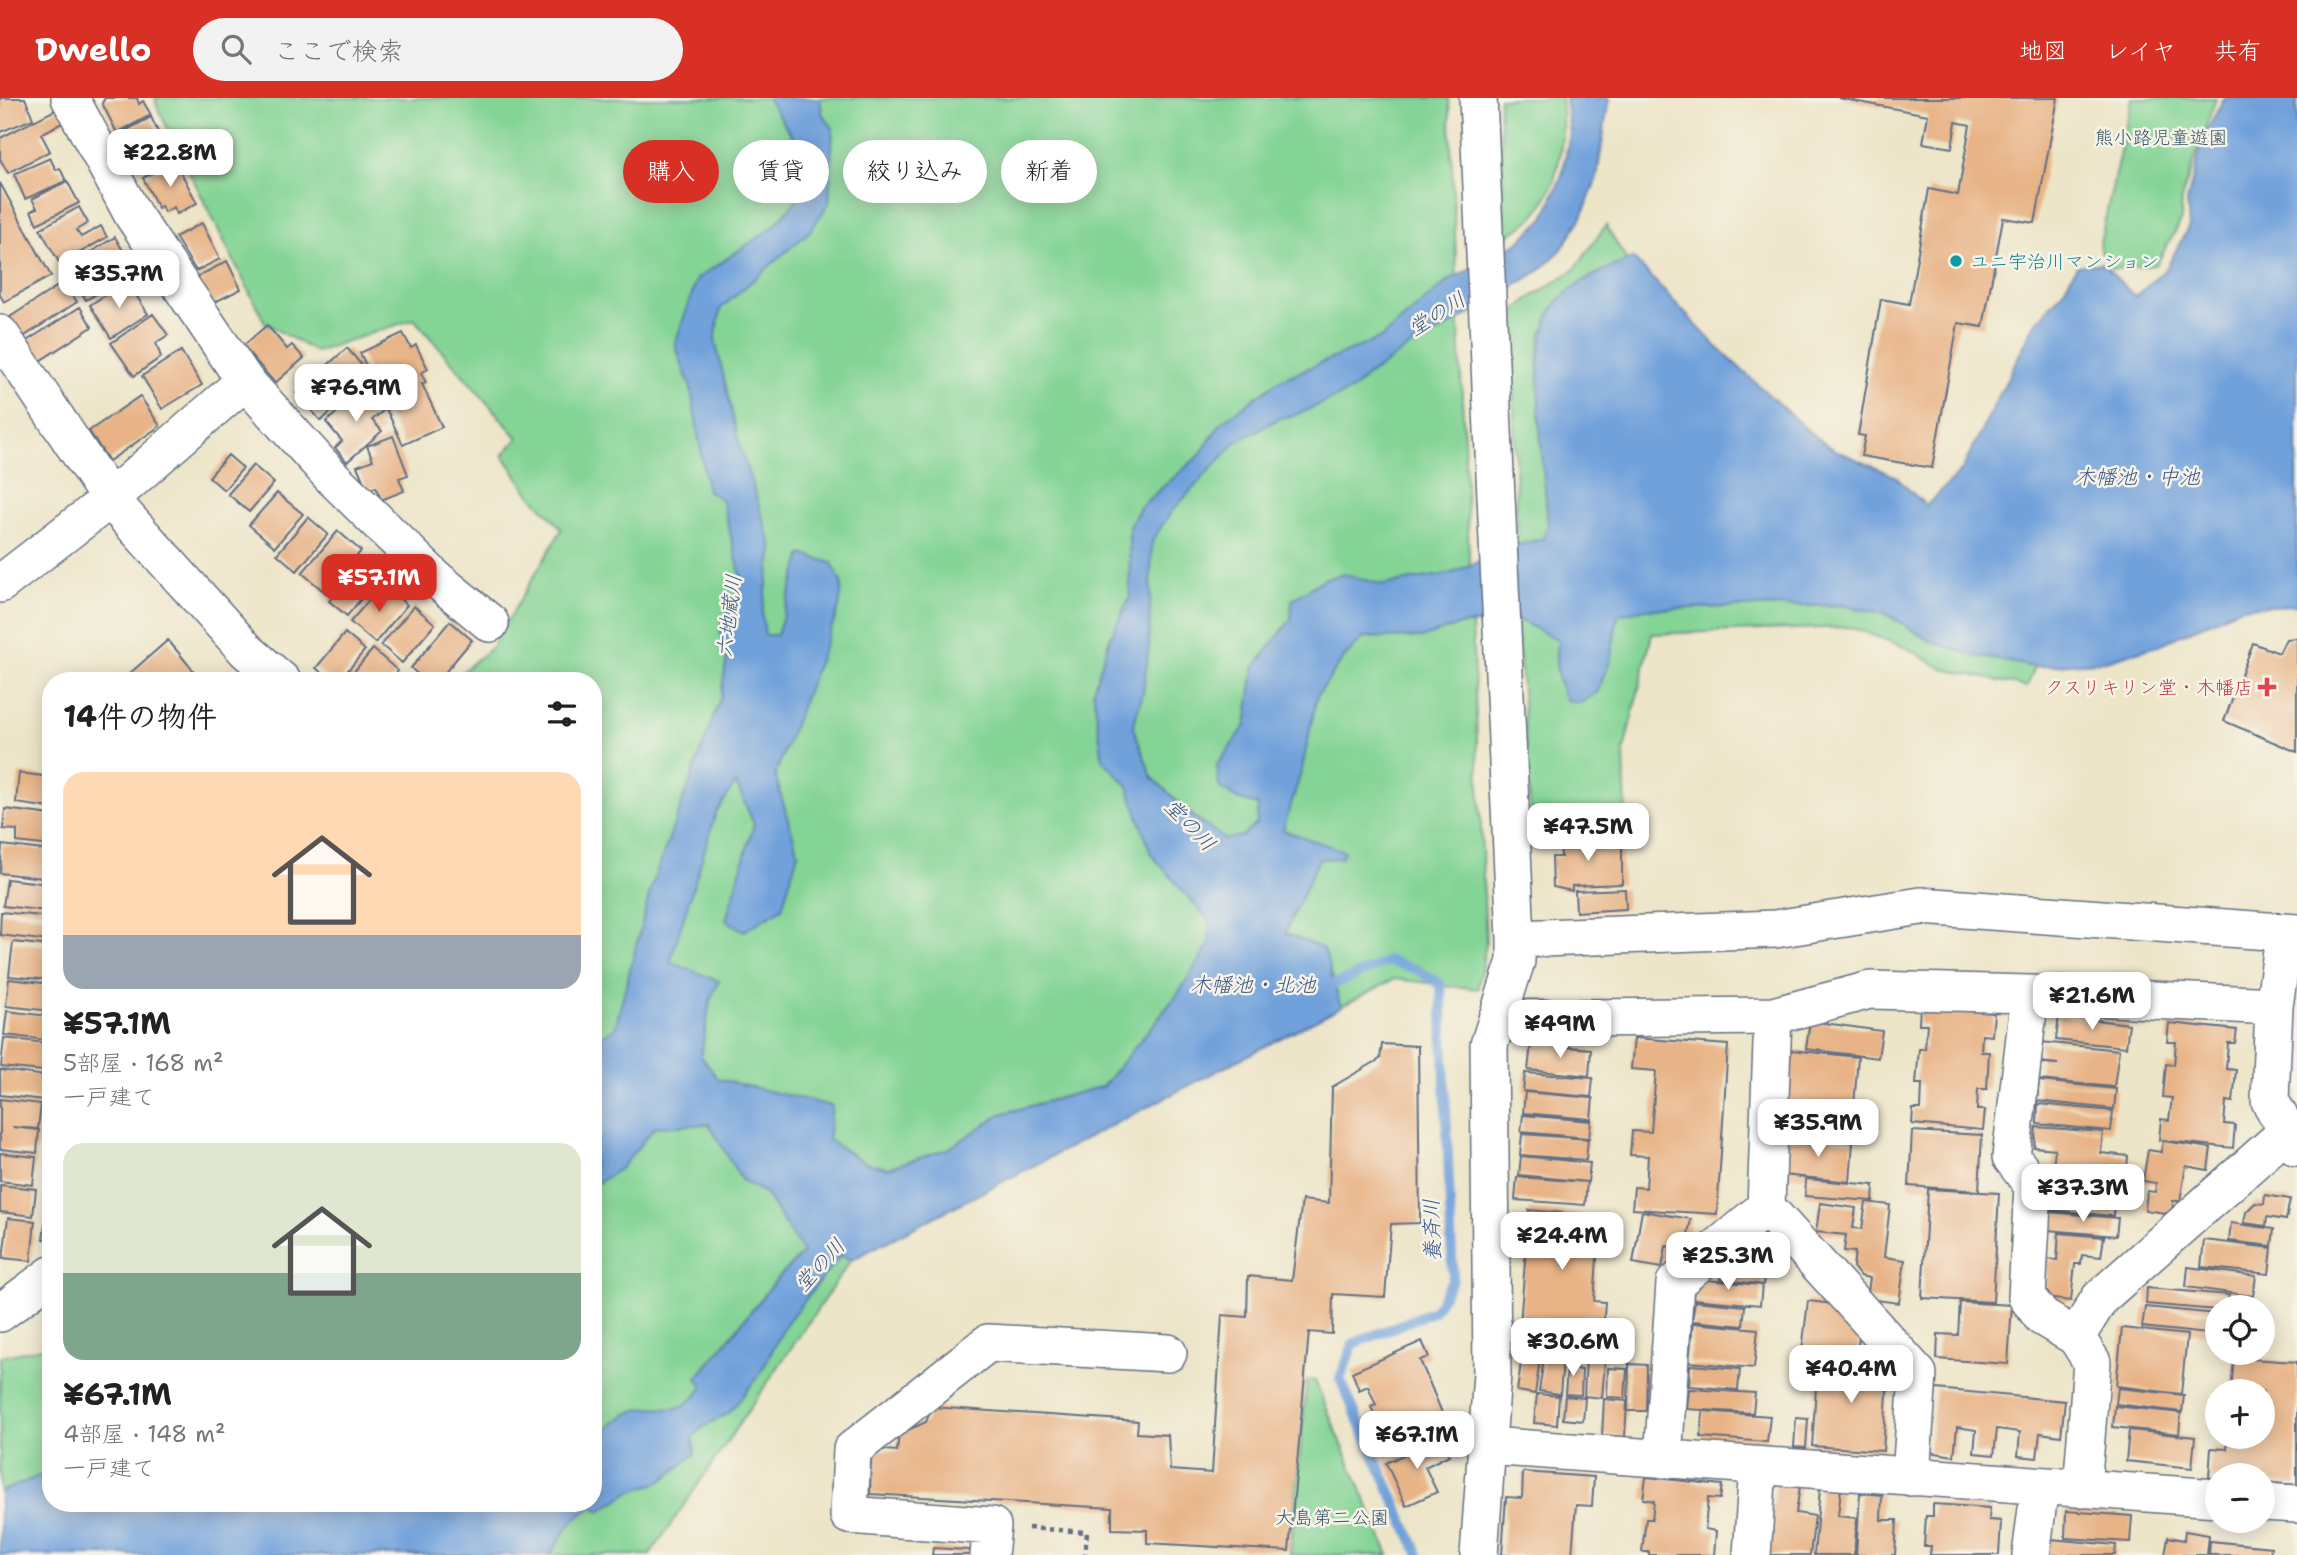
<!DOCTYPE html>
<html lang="ja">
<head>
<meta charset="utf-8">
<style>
	:root { --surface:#fff; --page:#f2f2f2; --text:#222; --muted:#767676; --accent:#d93025 }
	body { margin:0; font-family:"Shantell Sans","Klee One",sans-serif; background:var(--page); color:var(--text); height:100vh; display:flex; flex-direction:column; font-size:26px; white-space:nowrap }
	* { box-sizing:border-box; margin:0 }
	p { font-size:23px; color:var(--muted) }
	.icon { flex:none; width:38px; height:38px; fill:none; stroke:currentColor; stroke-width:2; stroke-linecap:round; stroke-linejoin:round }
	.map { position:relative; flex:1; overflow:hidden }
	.drawer { position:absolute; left:42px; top:574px; width:560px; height:840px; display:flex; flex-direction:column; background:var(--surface); border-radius:28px; box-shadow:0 4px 18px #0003 }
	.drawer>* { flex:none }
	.guide { position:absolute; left:623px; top:42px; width:665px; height:63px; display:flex; gap:14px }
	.tools { position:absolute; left:2205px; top:1197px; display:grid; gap:14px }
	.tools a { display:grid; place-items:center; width:70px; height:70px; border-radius:50%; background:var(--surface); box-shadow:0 4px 18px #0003; font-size:35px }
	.price { position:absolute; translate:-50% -60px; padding:0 16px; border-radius:14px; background:#fff; color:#222; font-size:23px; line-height:46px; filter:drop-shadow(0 2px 4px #0008) }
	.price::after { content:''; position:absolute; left:50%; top:42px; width:21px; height:16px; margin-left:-10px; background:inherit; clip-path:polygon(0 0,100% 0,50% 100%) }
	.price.on { background:var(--accent); color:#fff }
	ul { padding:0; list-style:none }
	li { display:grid; align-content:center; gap:14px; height:371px; padding:0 21px }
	li span { display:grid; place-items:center; height:217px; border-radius:21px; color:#555 }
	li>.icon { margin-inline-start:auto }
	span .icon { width:126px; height:126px; fill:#fffc; stroke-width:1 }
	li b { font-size:30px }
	h2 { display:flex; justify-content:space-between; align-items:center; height:84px; padding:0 21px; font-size:30px }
	.tag { padding:0 24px; border-radius:32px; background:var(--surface); box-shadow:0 4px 18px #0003; font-size:24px; line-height:63px }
	.tag.on { background:var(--accent); color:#fff }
	header { display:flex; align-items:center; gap:42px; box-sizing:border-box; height:98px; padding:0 35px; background:var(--accent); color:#fff }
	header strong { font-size:33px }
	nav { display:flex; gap:38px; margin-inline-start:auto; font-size:24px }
	.search { width:490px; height:63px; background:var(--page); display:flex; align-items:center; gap:18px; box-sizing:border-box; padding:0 24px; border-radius:38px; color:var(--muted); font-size:26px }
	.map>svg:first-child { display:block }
	.green { fill:#84d495; stroke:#50827a; stroke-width:2 }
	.water { fill:#71a1db; stroke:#46689c; stroke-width:2 }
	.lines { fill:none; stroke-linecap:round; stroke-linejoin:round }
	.stream { stroke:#71a1db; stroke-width:10 }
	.building { fill:#e8b386 }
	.minor-casing { stroke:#646f83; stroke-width:40 }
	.path { stroke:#646f83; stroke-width:4.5; stroke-dasharray:5 5; stroke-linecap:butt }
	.minor { stroke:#fff; stroke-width:37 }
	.culture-dot { fill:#0f9aa8; stroke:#f7f3e8; stroke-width:2.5 }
	.health-dot { fill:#e0444e; stroke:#f7f3e8; stroke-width:2.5 }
	.labels { text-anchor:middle; stroke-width:5; stroke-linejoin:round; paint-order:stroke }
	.park-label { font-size:19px; fill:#35586c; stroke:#f7f3e8 }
	.culture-label { font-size:19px; fill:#0d838f; stroke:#f7f3e8; text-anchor:start }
	.health-label { font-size:19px; fill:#be3a42; stroke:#f7f3e8; text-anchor:end }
	.water-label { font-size:21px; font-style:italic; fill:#39578a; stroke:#f7f3e8 }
</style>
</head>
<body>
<header>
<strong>Dwello</strong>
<div class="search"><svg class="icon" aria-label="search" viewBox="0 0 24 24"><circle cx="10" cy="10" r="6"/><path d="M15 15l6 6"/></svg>ここで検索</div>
<nav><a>地図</a><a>レイヤ</a><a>共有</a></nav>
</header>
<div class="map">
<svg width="2297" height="1457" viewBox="0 0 2297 1457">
	<rect width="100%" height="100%" fill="#f7f3e8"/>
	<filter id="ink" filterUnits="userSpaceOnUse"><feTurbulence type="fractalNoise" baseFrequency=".0143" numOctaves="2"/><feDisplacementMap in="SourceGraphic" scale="14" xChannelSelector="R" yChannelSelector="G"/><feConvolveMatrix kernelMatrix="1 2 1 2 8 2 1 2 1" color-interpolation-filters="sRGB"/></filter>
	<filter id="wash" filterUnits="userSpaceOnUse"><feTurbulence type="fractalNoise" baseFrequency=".00686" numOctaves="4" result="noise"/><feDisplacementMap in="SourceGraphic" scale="28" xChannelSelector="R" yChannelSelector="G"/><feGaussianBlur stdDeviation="1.57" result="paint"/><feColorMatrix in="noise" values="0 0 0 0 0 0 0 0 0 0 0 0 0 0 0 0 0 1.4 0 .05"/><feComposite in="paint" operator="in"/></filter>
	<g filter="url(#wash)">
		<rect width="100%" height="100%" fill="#ede5c8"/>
		<!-- green -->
		<path class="green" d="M155,0H1449L1486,845L1478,891L1394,881L851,1162L650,1457H0V1259L51,1248V1405H593V583H451L492,549L562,431L528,394L503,357L518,340L414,221L316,254L265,225L157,9Z
			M1499,0H1561C1566,50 1558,116 1505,138Z
			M2132,0H2216L2182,98L2181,123L2156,167L2112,171L2099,149Z
			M1606,127L1627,163L1592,178L1541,236L1538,264L1548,427L1543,441L1517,447L1512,217L1527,202L1574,172Z
			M1842,507L1886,516L1931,543L1972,557L2035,569L2027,589L1943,571L1905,549L1850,529L1652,536L1624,652L1626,724L1532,731L1517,521L1610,563L1618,517L1643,511Z
			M1307,1282L1315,1283L1389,1457H1290Z"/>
		<!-- water -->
		<path class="water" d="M767,0H820L822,15L833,30L829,105L810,133L721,210L715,242L740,349L773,451L762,516L765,537H777L802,456L832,465L842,487L839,510L775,677L798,755L782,810L744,833L726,822L754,726L736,685L716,715L670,864L719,883L710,903L701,958L718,981L832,1008L828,1042L866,1065L887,1070L948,1051L1001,1016L1103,988L1177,897L1210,845L1208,822L1151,756L1128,688L1103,662L1093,592L1110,540L1130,499L1129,429L1141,408L1199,358L1222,324L1280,282L1381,240L1448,183L1516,146L1544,120L1562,77L1570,35L1565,0H1609L1597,79L1582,119L1561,152L1539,173L1450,228L1411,248L1367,278L1353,292L1298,316L1280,320L1236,344L1171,414L1152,443L1149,549L1143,595L1133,629L1152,679L1193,718L1225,741L1242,738L1257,725L1258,707L1237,701L1219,689L1217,667L1246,627L1254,570L1291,521L1292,502L1324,481L1344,476L1383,487L1452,475L1517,447L1543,441L1548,427C1545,375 1523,239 1559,202C1580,181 1607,171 1633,160L1715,247L1809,334L1835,352L1895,378L1926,408L1962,372L2035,225L2061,196L2077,168L2102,165L2135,199L2166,171L2189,128L2187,103L2203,41L2224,0H2297V507L2242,509L2157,548L2106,563L2035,569L1972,557L1931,543L1886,516L1842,507L1643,511L1618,517L1610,563L1597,595L1580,605L1566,602C1557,583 1553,562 1558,542L1517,521L1459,527L1421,540L1364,539L1344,560L1317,598L1302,671L1283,732L1344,753L1341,760L1319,761L1285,835L1324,851L1341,909L851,1162L841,1157L787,1224L760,1276L730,1314L703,1329L693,1339L695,1356L660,1384L631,1393L600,1413L592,1408L570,1426L550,1457H0V1394L51,1373V1405H411L463,1409L472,1405H593V1342C605,1333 616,1321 629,1315C659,1300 675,1327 703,1289L697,1280L777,1181L803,1155L765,1095L742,1083L709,1026L655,1029L621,1070L593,1088V943L615,930L651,790L721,598L727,558L720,530L742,483L722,402L707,392L691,291L675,246L697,181L773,129L796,103L802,70L797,45Z"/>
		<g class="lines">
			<!-- stream -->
			<path class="stream" d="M1333,887L1389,863L1416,871L1441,887L1453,1181L1434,1213L1353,1246L1340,1281L1419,1457"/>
		</g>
		<g id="blocks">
			<!-- building -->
			<path class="building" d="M0,0H25L33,21L0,34Z
				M105,0H137L139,6L143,3L151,17L117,35L102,5Z
				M1838,0H2058L2035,125L2003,120L1983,229L1958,225L1932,370L1861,358L1865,338L1858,337L1881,201L1909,206L1929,91L1958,97L1970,27L1956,24L1952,50L1923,45L1928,17Z
				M59,10L66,23L41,36L50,53L8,75L0,61V40Z
				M151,19L167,53L133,70L118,42L125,39L123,34Z
				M50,60L56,72L60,70L66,83L25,101L14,76Z
				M175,63L197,105L177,116L174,109L164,114L161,108L158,110L143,80Z
				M67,83L79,105L37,126L31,113L37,110L32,101Z
				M0,85L51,178L4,204L0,197Z
				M79,109L88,125L76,132L81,139L101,128L107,139L60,166L40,131Z
				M202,125L220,161L196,173L175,139Z
				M115,139L135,173L86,202L67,169Z
				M227,163L241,191L211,206L197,179Z
				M127,183L148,216L111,240L90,207Z
				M64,184L77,204L23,239L10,219Z
				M80,209L92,229L38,264L25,244Z
				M153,216L168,237L156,245L161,259L134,278L111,245Z
				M267,227L287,251L292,247L304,260L275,285L243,248Z
				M403,235L411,250L416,247L428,271L421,275L426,285L422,286L442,329L403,347L360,255Z
				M347,250L365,271L356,279L362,286L321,323L296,295Z
				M181,253L202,287L162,311L142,278Z
				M364,290L384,312L372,322L382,333L347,364L335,350L342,343L326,324Z
				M140,298L160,328L109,363L89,333Z
				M393,338L408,377L399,380L404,393L381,402L376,389L367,392L357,368L373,362L367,348Z
				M228,357L243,370L224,392L209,379Z
				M253,367L274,385L249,414L228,396Z
				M277,395L303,416L275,449L249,427Z
				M308,419L328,436L297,473L277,456Z
				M338,433L361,453L326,495L302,475Z
				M362,462L380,478L347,518L329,503Z
				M383,486L407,507L375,545L350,524Z
				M414,508L435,526L402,565L381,547Z
				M450,523L472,542L438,583H425L411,570Z
				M345,535L365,552L339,583H331L316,570Z
				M2297,540V654L2224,623L2253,545L2279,555L2286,541Z
				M168,542L197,577L191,583H121Z
				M373,551L398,573L390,583H346Z
				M19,675L51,679V710L16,705Z
				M5,711L51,717V748L17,744V732L3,731Z
				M1622,740V786L1572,788V793L1553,789L1552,759H1561L1560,742Z
				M2,747L51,753V781L0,775Z
				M7,781L50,786L48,813L3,808Z
				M1625,791L1626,811L1576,814L1575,793Z
				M1,814L51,819L49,843L0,837Z
				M13,844L51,848L50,882L9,878Z
				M9,881L51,886V913L6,908Z
				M1920,909L1994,915L1992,938L1982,937L1981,954H1989L1987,991H1978L1977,1012H1985L1983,1032L1912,1026L1913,1011H1921L1922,986H1916L1919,951H1925L1927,926H1919Z
				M7,913L49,918L46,942L4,937Z
				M2059,918L2129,926L2126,949L2056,942Z
				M1810,923L1882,933L1878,960L1806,951Z
				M2169,925L2237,932L2235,945H2228L2226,971L2236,972L2233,1004L2226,1003L2224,1026L2235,1027L2233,1050L2159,1042L2161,1021L2169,1022L2172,1000L2163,999L2166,966L2174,967L2176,944H2167Z
				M4,940L47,945L43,973L1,969Z
				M1634,940L1728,947L1717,1116L1632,1111L1634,1089L1646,1090L1648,1058L1630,1057L1632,1033L1651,1034L1656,973L1631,971Z
				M2041,944L2119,952L2114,989L2038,982L2040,965L2058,966L2040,964Z
				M1382,946L1418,948L1420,1125L1391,1126L1385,1199L1333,1196L1332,1236L1309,1234L1289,1453L1147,1445V1432L1112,1431V1410L870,1396L871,1351L897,1353L899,1336L926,1324L932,1309L1138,1323L1137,1335L1168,1337L1170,1372L1212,1375L1222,1217L1247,1219L1248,1178L1292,1182L1302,1102L1329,1105L1332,989L1380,961Z
				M1531,946L1591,951L1589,978L1528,972Z
				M1791,952L1858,959L1853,1020L1785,1014Z
				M0,972L47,978L44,1002L0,997Z
				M1525,975L1593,980L1591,999L1523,993Z
				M2039,983L2116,991L2114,1011L2037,1003Z
				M1525,994L1593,1000L1591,1021L1523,1015Z
				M0,1001L41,1006L38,1031L12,1029L39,1032L37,1055L0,1051Z
				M2038,1006L2113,1013L2111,1033L2037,1026Z
				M1523,1017L1591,1023L1589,1040L1521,1034Z
				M1789,1018L1834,1022L1832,1041L1787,1036Z
				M2036,1029L2103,1034L2101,1055L2128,1058L2125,1095L2051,1088L2055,1051L2034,1049Z
				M1912,1033L1982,1037L1979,1093L1909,1088Z
				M1522,1036L1588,1041L1586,1062L1520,1057Z
				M1787,1037L1853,1044L1850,1084L1783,1077Z
				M2163,1043L2211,1050L2208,1072L2186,1068L2180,1103H2173L2172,1116L2145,1112L2147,1093L2155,1094L2156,1085L2143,1083L2148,1052L2161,1054Z
				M0,1055L36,1059L33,1087L0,1083Z
				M1521,1058L1590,1065L1588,1084L1519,1077Z
				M1517,1079L1587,1084L1585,1107L1515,1102Z
				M1806,1081L1874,1087L1873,1103L1805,1098Z
				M0,1087L36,1091L33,1118L0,1114Z
				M1928,1091L1999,1095L1993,1204L1922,1200Z
				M2053,1091L2115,1097L2113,1118L2051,1112Z
				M2265,1097L2290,1101L2286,1122L2267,1119L2266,1128L2244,1125L2246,1114L2255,1105L2264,1106Z
				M1866,1104L1890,1107L1884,1159L1905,1162L1899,1205L1867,1201L1870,1180L1860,1178L1853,1169L1855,1154L1844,1153L1846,1137L1816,1134L1820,1105L1856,1110L1853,1130L1862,1131Z
				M1529,1112L1600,1118L1594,1203L1605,1204L1603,1232L1520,1227Z
				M47,1113L51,1114V1142L43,1141Z
				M1642,1113L1691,1121L1687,1142L1676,1140L1675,1150L1666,1148L1662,1170L1633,1165Z
				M2049,1114L2118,1120L2116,1138L2048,1132Z
				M8,1120L35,1123L31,1163L3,1160Z
				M2231,1125L2274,1131L2272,1148L2229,1143Z
				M2059,1135L2104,1139L2101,1159L2082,1157L2081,1166H2075L2071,1203L2044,1200L2048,1161L2057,1162Z
				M1756,1137L1783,1142L1779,1167L1757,1163L1756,1169L1765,1170L1763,1187L1720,1181L1722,1165L1746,1168L1732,1165L1734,1152L1744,1144L1755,1145Z
				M2204,1142L2272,1150L2269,1176L2201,1169Z
				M2188,1169L2256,1178L2253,1198L2186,1189Z
				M1695,1181L1762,1187L1760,1207L1693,1201Z
				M2147,1190L2229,1197L2227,1209H2217V1212L2146,1206Z
				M1695,1203L1745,1208L1743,1228L1692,1223Z
				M1808,1203L1842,1207L1859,1238L1857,1260L1802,1253Z
				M1960,1204L2012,1207L2008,1266L1937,1261L1938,1236L1958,1237Z
				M2145,1209L2217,1216V1237L2142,1229Z
				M1693,1225L1758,1231L1754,1270L1689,1264Z
				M2122,1230L2187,1237L2181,1296L2116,1288Z
				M1422,1243L1429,1259L1420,1262L1448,1329L1384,1357L1373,1330L1379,1327L1371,1309L1376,1307L1368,1288L1359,1292L1352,1274Z
				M1522,1258L1540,1261L1535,1296L1517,1293Z
				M1568,1259L1576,1260L1575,1271L1582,1272L1581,1297L1565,1296Z
				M2234,1260L2297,1264V1387L2263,1384V1377L2209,1380L2211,1350L2227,1351L2228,1339H2263V1293H2231Z
				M1544,1261L1563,1263L1560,1296L1539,1293Z
				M1586,1261L1605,1263L1602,1300L1584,1298Z
				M1818,1261L1889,1266L1883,1353L1812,1348Z
				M1629,1266L1647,1267L1646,1313H1628Z
				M1690,1267L1740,1271L1738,1292L1689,1288Z
				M1608,1270L1627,1271L1625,1300L1607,1299Z
				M2118,1290L2184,1297L2182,1314L2116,1306Z
				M1689,1291L1755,1295L1753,1315L1687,1311Z
				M1936,1291L2065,1303L2061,1338L2040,1335L2037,1360L2018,1358L2020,1334L1997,1331L1994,1357L1974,1355L1976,1332L1957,1329L1954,1358L1929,1354Z
				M1537,1296L1559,1298L1557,1327L1534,1325Z
				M1565,1298L1585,1300L1583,1323L1563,1321Z
				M1604,1301L1627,1303L1625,1339L1602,1337Z
				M2115,1308L2181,1315L2179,1336L2113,1329Z
				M1703,1313L1770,1318L1767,1344L1701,1339Z
				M1796,1320L1808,1321L1806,1350L1794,1349Z
				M2129,1332L2195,1339L2192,1370L2126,1363Z
				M1441,1339L1449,1357L1425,1369L1437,1394L1406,1408L1386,1365Z
				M1523,1374L1594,1379L1592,1408L1576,1407L1572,1457H1502L1506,1399L1522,1400Z
				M1646,1379L1722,1387L1720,1401L1708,1400L1705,1431L1716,1433L1714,1457H1649V1454H1642L1646,1421H1652L1654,1403L1643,1401Z
				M1776,1385L1800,1388L1796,1415L1815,1418L1810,1457H1766Z
				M1820,1390L1841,1391L1838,1418L1857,1420L1854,1457H1814Z
				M1860,1395L1882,1397L1881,1422H1897L1895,1457H1856Z
				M1933,1406L1990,1410L1989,1422L2001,1423L1999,1457H1930L1931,1448H1924L1926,1418H1933Z
				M2066,1413L2132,1418L2130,1444L2065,1440Z
				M2185,1433L2209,1437L2207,1457H2165L2168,1439L2184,1442Z
				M2050,1441L2116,1447L2115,1457H2042Z
				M2210,1443L2271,1449L2270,1457H2209Z
				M933,1450L969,1452V1457H932Z"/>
		</g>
	</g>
	<g filter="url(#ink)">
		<use href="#blocks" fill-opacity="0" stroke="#646f83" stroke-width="2"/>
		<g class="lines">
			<!-- minor casing -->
			<g class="minor-casing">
				<path id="minor" d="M70,0L133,117L245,283L332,379L435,480L490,525
					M1478,0L1516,841V863L1489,947L1492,1276L1479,1457
					M0,236L110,401L247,553L282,583
					M0,486L110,401L245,283
					M2285,834L2274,908L2270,1003L2297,1049
					M1516,841L1775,831L1921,808L2297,835
					M2030,896L2011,1059L2033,1088L2027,1199L2042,1219L2076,1239L2092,1264L2082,1391
					M1773,918L1766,1109L1918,1276L1911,1379
					M1497,921L1773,918L1870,892L2030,896L2274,908
					M0,1215L51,1177
					M2076,1239L2100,1200L2288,1033
					M1487,1348L2217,1400
					M1663,1361L1675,1185L1766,1109
					M2263,1404L2297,1406
					M989,1457L992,1428L849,1417L852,1352L988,1245L1168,1255
					M1752,1457L1758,1368
					M2031,1457L2040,1388"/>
			</g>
			<!-- path -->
			<path class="path" d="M1028,1430L1087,1434L1085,1457"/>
			<!-- minor -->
			<use href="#minor" class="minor"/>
		</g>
	</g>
	<!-- markers -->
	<circle class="culture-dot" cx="1956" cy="163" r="7"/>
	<path class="health-dot" d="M2263.5 578.5h7v7h7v7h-7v7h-7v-7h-7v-7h7z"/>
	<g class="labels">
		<!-- park labels -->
		<g class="park-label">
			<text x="2161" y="46">熊小路児童遊園</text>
			<text x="1332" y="1426">大島第二公園</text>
		</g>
		<!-- culture labels -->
		<g class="culture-label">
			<text x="1970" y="170">ユニ宇治川マンション</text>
		</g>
		<!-- health labels -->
		<g class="health-label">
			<text x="2253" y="596">クスリキリン堂・木幡店</text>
		</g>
		<!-- water labels -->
		<g class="water-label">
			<text transform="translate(1437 216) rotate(-32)" y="7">堂の川</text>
			<text x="2137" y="386">木幡池・中池</text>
			<text transform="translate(729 518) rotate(-83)" y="7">六地蔵川</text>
			<text transform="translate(1190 727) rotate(46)" y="7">堂の川</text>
			<text x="1253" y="894">木幡池・北池</text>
			<text transform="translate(1432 1132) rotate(-92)" y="7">養斉川</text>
			<text transform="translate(820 1167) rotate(-48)" y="7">堂の川</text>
		</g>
	</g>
</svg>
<div class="tools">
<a><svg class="icon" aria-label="locate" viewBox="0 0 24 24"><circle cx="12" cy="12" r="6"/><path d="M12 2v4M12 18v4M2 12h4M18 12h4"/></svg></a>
<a>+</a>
<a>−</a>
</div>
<b class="price" style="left:170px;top:91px">¥22.8M</b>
<b class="price" style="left:119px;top:212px">¥35.7M</b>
<b class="price" style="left:356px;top:326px">¥76.9M</b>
<b class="price on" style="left:379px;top:516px">¥57.1M</b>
<b class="price" style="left:1588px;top:765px">¥47.5M</b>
<b class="price" style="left:2092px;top:934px">¥21.6M</b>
<b class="price" style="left:1560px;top:962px">¥49M</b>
<b class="price" style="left:1818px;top:1061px">¥35.9M</b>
<b class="price" style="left:2083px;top:1126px">¥37.3M</b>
<b class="price" style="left:1562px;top:1174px">¥24.4M</b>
<b class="price" style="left:1728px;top:1194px">¥25.3M</b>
<b class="price" style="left:1573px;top:1280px">¥30.6M</b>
<b class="price" style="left:1851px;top:1307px">¥40.4M</b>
<b class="price" style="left:1417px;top:1373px">¥67.1M</b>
<div class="guide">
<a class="tag on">購入</a>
<a class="tag">賃貸</a>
<a class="tag">絞り込み</a>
<a class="tag">新着</a>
</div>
<section class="drawer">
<h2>14件の物件<svg class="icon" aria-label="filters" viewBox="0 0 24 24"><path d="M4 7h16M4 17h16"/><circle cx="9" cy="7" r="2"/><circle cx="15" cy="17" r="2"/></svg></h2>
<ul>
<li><span style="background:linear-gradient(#ffd9b3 75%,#9aa5b1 0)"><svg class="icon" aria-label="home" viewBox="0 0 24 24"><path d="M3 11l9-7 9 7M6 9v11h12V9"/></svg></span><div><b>¥57.1M</b><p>5部屋 · 168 m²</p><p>一戸建て</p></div></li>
<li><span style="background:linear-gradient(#dfe7d0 60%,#7fa58c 0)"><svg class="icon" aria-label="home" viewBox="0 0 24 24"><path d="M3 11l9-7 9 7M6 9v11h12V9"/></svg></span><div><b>¥67.1M</b><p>4部屋 · 148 m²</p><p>一戸建て</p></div></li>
</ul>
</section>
</div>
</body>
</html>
